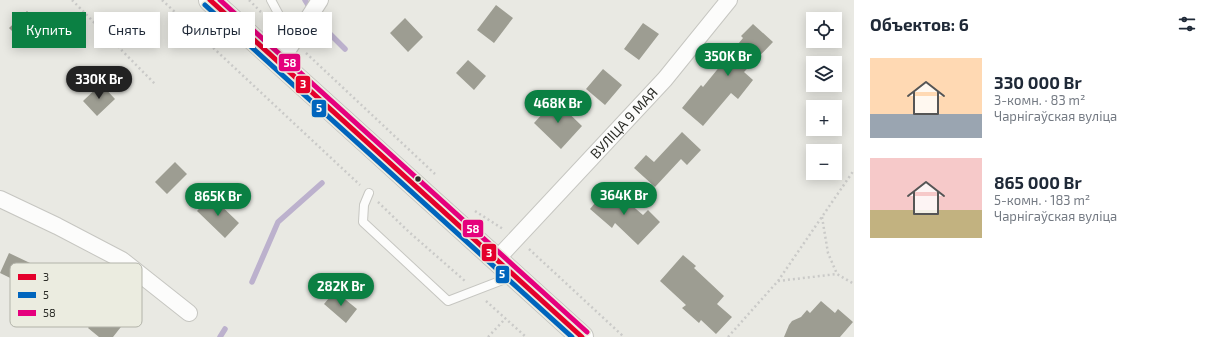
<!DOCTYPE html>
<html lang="ru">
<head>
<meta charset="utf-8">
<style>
	:root { --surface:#fff; --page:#f6f6f7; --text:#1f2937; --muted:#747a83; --accent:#0b8043 }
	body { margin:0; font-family:"Exo 2",sans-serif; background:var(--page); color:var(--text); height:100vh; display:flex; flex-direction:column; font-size:15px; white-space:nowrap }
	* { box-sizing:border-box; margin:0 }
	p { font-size:13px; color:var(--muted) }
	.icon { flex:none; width:22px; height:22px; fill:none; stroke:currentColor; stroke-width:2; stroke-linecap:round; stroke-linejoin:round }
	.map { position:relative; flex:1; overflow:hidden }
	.details { display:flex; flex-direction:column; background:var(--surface); width:360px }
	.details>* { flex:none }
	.top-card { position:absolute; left:12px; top:12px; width:380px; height:36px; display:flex; gap:8px }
	.controls { position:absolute; left:806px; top:12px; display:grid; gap:8px }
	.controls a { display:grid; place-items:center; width:36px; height:36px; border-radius:0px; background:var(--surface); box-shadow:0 2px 10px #0003; font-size:20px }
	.price { position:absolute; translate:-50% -34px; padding:0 9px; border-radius:14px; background:var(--accent); color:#fff; font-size:13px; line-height:26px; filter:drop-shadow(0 1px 2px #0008) }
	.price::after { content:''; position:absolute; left:50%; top:24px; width:12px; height:9px; margin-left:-6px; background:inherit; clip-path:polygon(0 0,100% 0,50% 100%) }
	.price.selected { background:#222; color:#fff }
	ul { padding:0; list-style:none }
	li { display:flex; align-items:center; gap:12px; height:100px; padding:0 16px }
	li span { display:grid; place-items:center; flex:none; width:112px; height:80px; border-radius:0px; color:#555 }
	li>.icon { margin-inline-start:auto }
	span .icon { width:48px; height:48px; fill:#fffc; stroke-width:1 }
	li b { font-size:17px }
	h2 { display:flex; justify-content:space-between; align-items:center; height:48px; padding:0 16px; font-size:17px }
	.chip { padding:0 14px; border-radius:0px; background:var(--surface); box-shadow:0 2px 10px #0003; font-size:14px; line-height:36px }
	.chip.selected { background:var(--accent); color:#fff }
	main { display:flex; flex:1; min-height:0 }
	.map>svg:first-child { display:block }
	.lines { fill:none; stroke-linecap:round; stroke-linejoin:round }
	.stream { stroke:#bcb1cd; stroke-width:5.5 }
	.building { fill:#9d9d92 }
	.lane-casing { stroke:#c6c6c1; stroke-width:10 }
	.street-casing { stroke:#c6c6c1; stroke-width:18 }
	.primary-casing { stroke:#c6c6c1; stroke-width:24 }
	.path { stroke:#cacac8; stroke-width:2.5; stroke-dasharray:2 3; stroke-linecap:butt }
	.lane { stroke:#fcfcfb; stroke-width:8 }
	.street { stroke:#fcfcfb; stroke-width:16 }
	.primary { stroke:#fcfcfb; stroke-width:22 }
	.bus-1-casing { stroke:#ebece0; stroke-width:8 }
	.bus-2-casing { stroke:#ebece0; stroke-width:8 }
	.bus-3-casing { stroke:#ebece0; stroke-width:8 }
	.bus-1 { stroke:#e4002b; stroke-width:5 }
	.bus-2 { stroke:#0065bd; stroke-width:5 }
	.bus-3 { stroke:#e5007d; stroke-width:5 }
	.bus-dot { fill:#2c2d28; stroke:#ebece0; stroke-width:1.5 }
	.labels { text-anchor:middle; stroke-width:4; stroke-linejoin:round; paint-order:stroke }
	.street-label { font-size:14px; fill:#2c2d28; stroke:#ebece0 }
	.key { fill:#ebece0; stroke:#b2b3a9; stroke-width:1 }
	.key-label { font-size:11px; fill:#2c2d28 }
	.line-badge { stroke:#ebece0; stroke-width:1.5 }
	.badge-label { font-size:11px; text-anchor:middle; font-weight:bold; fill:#fff }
</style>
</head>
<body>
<main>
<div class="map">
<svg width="854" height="337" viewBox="0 0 854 337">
	<rect width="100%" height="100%" fill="#e9e9e3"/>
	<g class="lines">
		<!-- stream -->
		<path class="stream" d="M305,0L320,24L345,49
			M252,282L278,222L322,183
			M220,337L225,329"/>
	</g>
	<!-- building -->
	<path class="building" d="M496,5L513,18L494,43L477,30Z
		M27,11L46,30L28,47L9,28Z
		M405,18L423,37L408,52L390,33Z
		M643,23L659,34L639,60L624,49Z
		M753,24L773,42L744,72L753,80L738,99L731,93L703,126L682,108L701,85L703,87L743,38L741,36Z
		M468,60L486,76L474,90L456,73Z
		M603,69L622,85L605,105L586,89Z
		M101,84L115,99L97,116L83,101Z
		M555,100L582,126L561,149L534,123Z
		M682,132L701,150L687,165L681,159L655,187L634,168L646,155L654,162Z
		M175,162L187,174L167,194L155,182Z
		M609,186L643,215L648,210L660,222L638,245L615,223L612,228L590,209Z
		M211,196L239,223L225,238L197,211Z
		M9,253L49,272L39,292L0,273Z
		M683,255L696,266L694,268L724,296L717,304L732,317L716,334L701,320L699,323L682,308L686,305L660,281Z
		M335,291L357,309L346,323L324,304Z
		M821,301L835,313L838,309L853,322L840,337H784L789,325L792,321L801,317L807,310L810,313Z
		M109,302L128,318L113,337H99L88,328Z"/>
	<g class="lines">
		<!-- lane casing -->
		<g class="lane-casing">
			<path id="lane" d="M271,0L293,41
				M369,193L364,205L363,222L448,301L513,276"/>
		</g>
		<!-- street casing -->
		<g class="street-casing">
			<g id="street">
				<path d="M280,62L320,0"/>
				<path d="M0,199L57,226L122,260L189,313"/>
				<path id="s1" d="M497,259L665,79L729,0"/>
			</g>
		</g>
		<!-- primary casing -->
		<g class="primary-casing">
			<path id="primary" d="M210,0L582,337"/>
		</g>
		<!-- path -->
		<path class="path" d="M72,0L155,84
			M162,0L360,185
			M249,0L261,12
			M306,53L435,174
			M378,202L409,232L465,281
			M475,211L503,229
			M822,217L828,253L837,274
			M529,249L624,337
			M778,281L837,274L854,284
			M486,301L526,337
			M488,337L505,319
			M728,337L778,281L854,170"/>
		<!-- lane -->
		<use href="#lane" class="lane"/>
		<!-- street -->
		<use href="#street" class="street"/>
		<!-- primary -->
		<use href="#primary" class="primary"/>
		<!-- bus-1 casing -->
		<g class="bus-1-casing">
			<path id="bus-1" d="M210,0L582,337"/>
		</g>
		<!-- bus-2 casing -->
		<g class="bus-2-casing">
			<path id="bus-2" d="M205,5L572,337"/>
		</g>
		<!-- bus-3 casing -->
		<g class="bus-3-casing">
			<path id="bus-3" d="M220,0L587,332"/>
		</g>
		<!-- bus-1 -->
		<use href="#bus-1" class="bus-1"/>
		<!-- bus-2 -->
		<use href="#bus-2" class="bus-2"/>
		<!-- bus-3 -->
		<use href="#bus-3" class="bus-3"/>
	</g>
	<!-- markers -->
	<circle class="bus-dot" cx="418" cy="179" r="3.5"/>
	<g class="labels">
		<!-- street labels -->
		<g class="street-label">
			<text dy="5" stroke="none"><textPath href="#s1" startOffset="186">ВУЛІЦА 9 МАЯ</textPath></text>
		</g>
	</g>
	<!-- legend -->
	<rect x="10" y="263" width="132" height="64" rx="6" class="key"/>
	<rect x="18" y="274" width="18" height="6" fill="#e4002b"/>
	<rect x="18" y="292" width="18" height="6" fill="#0065bd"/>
	<rect x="18" y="310" width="18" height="6" fill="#e5007d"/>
	<g class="key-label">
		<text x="43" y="281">3</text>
		<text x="43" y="299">5</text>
		<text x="43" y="317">58</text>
	</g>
	<g class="line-badge">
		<rect x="278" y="53" width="23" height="19" rx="4" fill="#e5007d"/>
		<rect x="295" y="75" width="16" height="19" rx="4" fill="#e4002b"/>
		<rect x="311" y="99" width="16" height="19" rx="4" fill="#0065bd"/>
		<rect x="462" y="219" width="22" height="19" rx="4" fill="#e5007d"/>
		<rect x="481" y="243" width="16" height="19" rx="4" fill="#e4002b"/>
		<rect x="495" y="265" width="15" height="19" rx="4" fill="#0065bd"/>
	</g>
	<g class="badge-label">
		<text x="290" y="67">58</text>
		<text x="303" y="88">3</text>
		<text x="319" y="112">5</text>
		<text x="473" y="233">58</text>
		<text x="489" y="257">3</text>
		<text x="502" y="278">5</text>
	</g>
</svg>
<div class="controls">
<a><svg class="icon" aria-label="locate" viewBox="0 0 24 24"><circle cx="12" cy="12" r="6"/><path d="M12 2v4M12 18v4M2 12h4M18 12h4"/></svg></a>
<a><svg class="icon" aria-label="layers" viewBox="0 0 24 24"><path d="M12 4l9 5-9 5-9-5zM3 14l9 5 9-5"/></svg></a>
<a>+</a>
<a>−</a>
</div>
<b class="price" style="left:728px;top:77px">350K Br</b>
<b class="price selected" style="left:99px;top:100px">330K Br</b>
<b class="price" style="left:558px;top:124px">468K Br</b>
<b class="price" style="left:624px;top:216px">364K Br</b>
<b class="price" style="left:218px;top:217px">865K Br</b>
<b class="price" style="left:341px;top:307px">282K Br</b>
<div class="top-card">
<a class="chip selected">Купить</a>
<a class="chip">Снять</a>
<a class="chip">Фильтры</a>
<a class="chip">Новое</a>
</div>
</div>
<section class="details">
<h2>Объектов: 6<svg class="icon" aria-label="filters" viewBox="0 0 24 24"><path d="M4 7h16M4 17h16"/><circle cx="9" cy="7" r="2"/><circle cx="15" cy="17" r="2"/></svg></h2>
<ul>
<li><span style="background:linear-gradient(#ffd9b3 70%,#9aa5b1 0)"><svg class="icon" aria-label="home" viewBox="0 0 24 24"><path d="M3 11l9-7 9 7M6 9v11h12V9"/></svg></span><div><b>330 000 Br</b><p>3-комн. · 83 m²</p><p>Чарнігаўская вуліца</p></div></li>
<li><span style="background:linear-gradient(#f6c9c9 65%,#c2b280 0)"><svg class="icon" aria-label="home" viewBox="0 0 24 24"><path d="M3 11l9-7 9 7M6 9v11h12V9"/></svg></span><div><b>865 000 Br</b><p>5-комн. · 183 m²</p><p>Чарнігаўская вуліца</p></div></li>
</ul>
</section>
</main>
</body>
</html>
